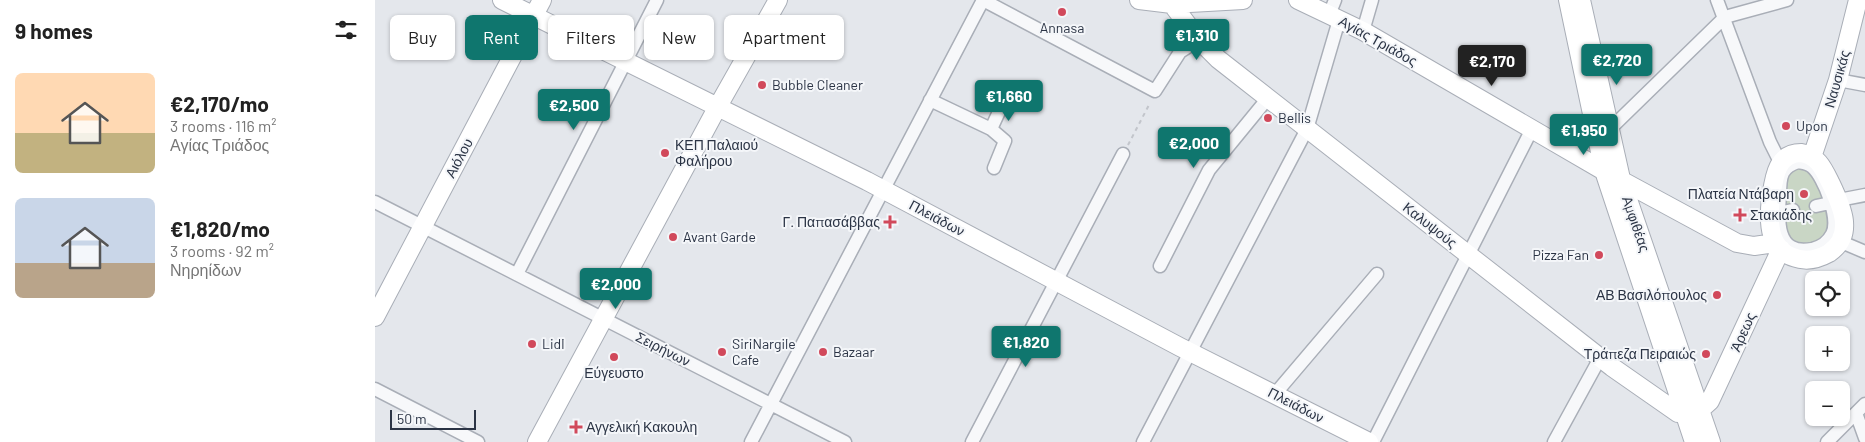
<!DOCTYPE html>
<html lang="en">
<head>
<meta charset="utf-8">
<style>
	:root { --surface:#fff; --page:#f6f6f6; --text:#222; --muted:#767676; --accent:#0f766e }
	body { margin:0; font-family:Barlow,sans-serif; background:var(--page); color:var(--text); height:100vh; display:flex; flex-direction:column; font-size:19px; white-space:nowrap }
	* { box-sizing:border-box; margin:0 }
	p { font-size:16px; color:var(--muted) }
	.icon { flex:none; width:28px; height:28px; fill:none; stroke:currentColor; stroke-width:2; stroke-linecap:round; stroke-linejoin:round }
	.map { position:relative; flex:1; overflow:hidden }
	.side { display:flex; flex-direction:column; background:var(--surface); width:375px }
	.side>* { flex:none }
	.banner { position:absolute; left:15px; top:15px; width:475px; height:45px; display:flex; gap:10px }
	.buttons { position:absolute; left:1430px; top:271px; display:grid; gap:10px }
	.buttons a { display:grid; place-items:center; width:45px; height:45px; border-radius:8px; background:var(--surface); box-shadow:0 1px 4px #0004; font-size:25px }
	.scale { position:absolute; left:15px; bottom:12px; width:86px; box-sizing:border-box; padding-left:5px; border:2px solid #2b3445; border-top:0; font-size:14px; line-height:18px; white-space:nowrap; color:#2b3445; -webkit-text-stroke:4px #f4f6f9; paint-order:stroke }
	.price { position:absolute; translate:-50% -42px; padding:0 11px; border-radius:5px; background:var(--accent); color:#fff; font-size:16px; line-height:32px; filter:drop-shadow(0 1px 2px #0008) }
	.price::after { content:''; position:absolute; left:50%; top:30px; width:15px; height:11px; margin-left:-8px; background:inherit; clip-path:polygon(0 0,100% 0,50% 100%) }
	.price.active { background:#222; color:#fff }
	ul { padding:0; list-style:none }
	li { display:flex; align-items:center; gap:15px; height:125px; padding:0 15px }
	li span { display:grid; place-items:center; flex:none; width:140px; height:100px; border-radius:8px; color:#555 }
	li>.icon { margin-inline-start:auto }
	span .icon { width:60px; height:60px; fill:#fffc; stroke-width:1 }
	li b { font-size:21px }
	h2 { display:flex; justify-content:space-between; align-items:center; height:60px; padding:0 15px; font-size:21px }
	.tag { padding:0 18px; border-radius:8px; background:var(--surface); box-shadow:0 1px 4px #0004; font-size:18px; line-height:45px }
	.tag.active { background:var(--accent); color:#fff }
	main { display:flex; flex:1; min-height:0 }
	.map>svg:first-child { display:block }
	.green { fill:#c9d6c5 }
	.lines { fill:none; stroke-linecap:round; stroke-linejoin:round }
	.street-casing { stroke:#a9aeb7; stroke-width:15 }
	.secondary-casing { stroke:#a9aeb7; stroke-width:20 }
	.path { stroke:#c2c5cb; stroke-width:2; stroke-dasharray:4 4; stroke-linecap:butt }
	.street { stroke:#f7f8fa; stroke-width:12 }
	.secondary { stroke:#fff; stroke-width:18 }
	.poi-dot { fill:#d1495b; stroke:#f4f6f9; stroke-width:2 }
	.labels { text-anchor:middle; stroke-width:4; stroke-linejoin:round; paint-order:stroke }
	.poi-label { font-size:14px; fill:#2b3445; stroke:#f4f6f9; text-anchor:start }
	.street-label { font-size:14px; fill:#2b3445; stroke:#f4f6f9 }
</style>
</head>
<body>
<main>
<section class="side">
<h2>9 homes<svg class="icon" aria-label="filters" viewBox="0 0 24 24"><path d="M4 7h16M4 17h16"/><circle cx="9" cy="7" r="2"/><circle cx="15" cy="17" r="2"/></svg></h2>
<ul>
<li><span style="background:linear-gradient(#ffd9b3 60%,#c2b280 0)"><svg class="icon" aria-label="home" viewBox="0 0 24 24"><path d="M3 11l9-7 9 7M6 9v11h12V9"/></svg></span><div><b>€2,170/mo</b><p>3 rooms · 116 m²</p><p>Αγίας Τριάδος</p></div></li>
<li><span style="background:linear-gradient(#c9d6e8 65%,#b9a48a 0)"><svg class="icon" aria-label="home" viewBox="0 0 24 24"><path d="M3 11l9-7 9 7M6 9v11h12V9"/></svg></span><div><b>€1,820/mo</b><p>3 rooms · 92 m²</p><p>Νηρηίδων</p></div></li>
</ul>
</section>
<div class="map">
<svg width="1490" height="442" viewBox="0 0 1490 442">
	<rect width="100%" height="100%" fill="#e4e7ec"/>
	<!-- green -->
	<path class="green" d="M1432,164L1460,218L1442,247L1410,241L1407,175Z"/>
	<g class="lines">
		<!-- street casing -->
		<g class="street-casing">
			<path id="street" d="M608,0L780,91L805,52L824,40
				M1342,0L1395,142L1405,162
				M954,15L960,0
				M988,31L997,0
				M1463,80L1490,85
				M555,100L616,129L630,141L619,168
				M616,129L628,103
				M1235,129L1350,17L1412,0
				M1423,162C1428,163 1433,163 1437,167C1449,177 1465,219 1457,234C1453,242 1446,247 1437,249C1400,256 1403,218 1405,195C1405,188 1405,179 1408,173C1411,167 1417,164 1423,162Z
				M1464,200L1490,195
				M0,202L470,442
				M1441,206L1455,203
				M1403,213L1418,210
				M1464,241L1490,252
				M785,266L834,170L893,98
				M142,274L282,0
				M0,389L103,442
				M900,394L1002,274
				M1481,413L1490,438
				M376,442L608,0
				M597,442L748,154
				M768,442L932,129L964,20
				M998,442L1157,129
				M1179,442L1225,358
				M1452,442L1490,404"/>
		</g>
		<!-- secondary casing -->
		<g class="secondary-casing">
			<path id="secondary" d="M127,0L492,181L805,347L994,442
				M764,0L797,4L868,0
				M923,0L988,31L1229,171L1362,243L1379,246L1400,243
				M1193,0L1229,171L1319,442
				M1206,0L1246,179L1336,442
				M797,4L824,40L843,59L1237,367L1303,413L1325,410L1335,401L1406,249
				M1426,153C1443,155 1449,170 1456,184C1467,207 1480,235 1454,253C1445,258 1435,261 1425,259C1393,253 1393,223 1396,198C1399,179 1401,153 1426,153Z
				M1437,157L1463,80L1483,0
				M0,317L167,0
				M162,442L342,108L403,0"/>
		</g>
		<!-- path -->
		<path class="path" d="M753,145L775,103"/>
		<!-- street -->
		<use href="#street" class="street"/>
		<!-- secondary -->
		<use href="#secondary" class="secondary"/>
	</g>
	<!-- markers -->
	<g class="poi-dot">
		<circle cx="687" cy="12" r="5"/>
		<circle cx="387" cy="85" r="5"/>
		<circle cx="893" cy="118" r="5"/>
		<circle cx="1411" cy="126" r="5"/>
		<circle cx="290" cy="153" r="5"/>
		<circle cx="1429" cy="194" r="5"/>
		<path d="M1362.5 207.5h5v5h5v5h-5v5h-5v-5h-5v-5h5z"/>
		<path d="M512.5 214.5h5v5h5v5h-5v5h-5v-5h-5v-5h5z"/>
		<circle cx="298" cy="237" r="5"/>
		<circle cx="1224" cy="255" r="5"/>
		<circle cx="1342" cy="295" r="5"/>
		<circle cx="157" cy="344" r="5"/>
		<circle cx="347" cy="352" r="5"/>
		<circle cx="448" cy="352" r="5"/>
		<circle cx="1331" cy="354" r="5"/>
		<circle cx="239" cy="357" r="5"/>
		<path d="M198.5 419.5h5v5h5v5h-5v5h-5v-5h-5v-5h5z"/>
	</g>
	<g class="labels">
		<!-- poi labels -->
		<g class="poi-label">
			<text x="687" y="33" text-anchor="middle">Annasa</text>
			<text x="397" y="90">Bubble Cleaner</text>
			<text x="903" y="123">Bellis</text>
			<text x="1421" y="131">Upon</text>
			<text x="300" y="150">ΚΕΠ Παλαιού<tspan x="300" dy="16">Φαλήρου</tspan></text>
			<text x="1419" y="199" text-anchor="end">Πλατεία Ντάβαρη</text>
			<text x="1375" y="220">Στακιάδης</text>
			<text x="505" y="227" text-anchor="end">Γ. Παπασάββας</text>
			<text x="308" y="242">Avant Garde</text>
			<text x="1214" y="260" text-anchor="end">Pizza Fan</text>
			<text x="1332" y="300" text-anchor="end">ΑΒ Βασιλόπουλος</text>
			<text x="167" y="349">Lidl</text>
			<text x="357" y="349">SiriNargile<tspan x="357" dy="16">Cafe</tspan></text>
			<text x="458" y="357">Bazaar</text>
			<text x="1321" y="359" text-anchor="end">Τράπεζα Πειραιώς</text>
			<text x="239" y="378" text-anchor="middle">Εύγευστο</text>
			<text x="211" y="432">Αγγελική Κακουλη</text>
		</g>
		<!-- street labels -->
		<g class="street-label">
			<text transform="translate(1003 41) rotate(29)" y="5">Αγίας Τριάδος</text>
			<text transform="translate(1462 79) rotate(-74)" y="5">Ναυσικάς</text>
			<text transform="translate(84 158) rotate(-62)" y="5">Αιόλου</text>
			<text transform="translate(562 218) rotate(28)" y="5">Πλειάδων</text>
			<text transform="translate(1261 224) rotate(71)" y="5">Αμφιθέας</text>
			<text transform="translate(1055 225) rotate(38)" y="5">Καλυψούς</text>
			<text transform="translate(1368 332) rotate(-66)" y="5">Άρεως</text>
			<text transform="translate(288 349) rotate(27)" y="5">Σειρήνων</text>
			<text transform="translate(921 405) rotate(27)" y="5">Πλειάδων</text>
		</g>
	</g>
</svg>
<div class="buttons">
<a><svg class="icon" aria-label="locate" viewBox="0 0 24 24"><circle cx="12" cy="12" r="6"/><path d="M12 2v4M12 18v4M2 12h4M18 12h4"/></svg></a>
<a>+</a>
<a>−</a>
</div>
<div class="scale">50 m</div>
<b class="price" style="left:822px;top:61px">€1,310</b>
<b class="price" style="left:1242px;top:86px">€2,720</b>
<b class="price active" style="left:1117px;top:87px">€2,170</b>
<b class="price" style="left:634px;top:122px">€1,660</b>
<b class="price" style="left:199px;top:131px">€2,500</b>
<b class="price" style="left:1209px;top:156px">€1,950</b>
<b class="price" style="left:819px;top:169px">€2,000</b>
<b class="price" style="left:241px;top:310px">€2,000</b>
<b class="price" style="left:651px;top:368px">€1,820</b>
<div class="banner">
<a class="tag">Buy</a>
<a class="tag active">Rent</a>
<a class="tag">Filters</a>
<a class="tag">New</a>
<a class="tag">Apartment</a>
</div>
</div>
</main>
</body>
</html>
